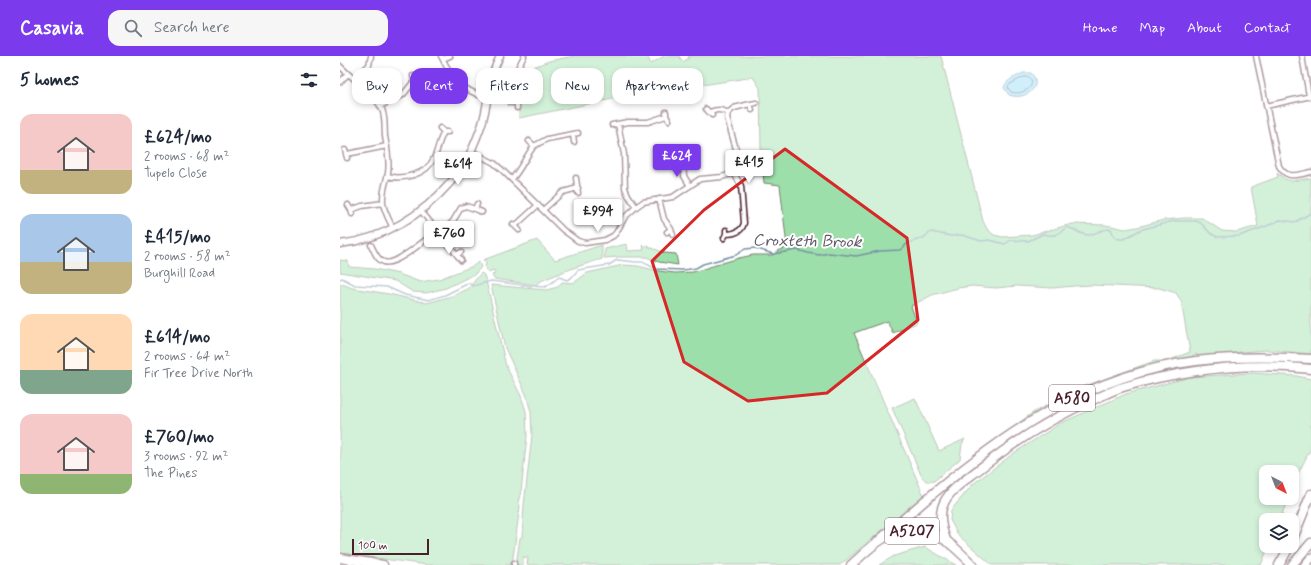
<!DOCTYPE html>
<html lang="en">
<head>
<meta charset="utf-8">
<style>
	:root { --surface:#fff; --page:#f6f6f7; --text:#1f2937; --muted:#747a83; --accent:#7c3aed }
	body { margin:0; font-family:Mynerve,sans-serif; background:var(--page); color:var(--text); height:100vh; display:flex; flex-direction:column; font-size:15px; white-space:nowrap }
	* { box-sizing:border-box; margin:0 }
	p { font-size:13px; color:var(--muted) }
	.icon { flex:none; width:22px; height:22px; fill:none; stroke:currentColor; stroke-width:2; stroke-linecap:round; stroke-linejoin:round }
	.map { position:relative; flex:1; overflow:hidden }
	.panel { display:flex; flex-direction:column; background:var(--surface); width:340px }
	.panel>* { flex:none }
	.top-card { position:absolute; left:12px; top:12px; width:380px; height:36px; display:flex; gap:8px }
	.needle { width:26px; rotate:138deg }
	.controls { position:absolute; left:919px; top:409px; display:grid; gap:8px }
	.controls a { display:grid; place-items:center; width:40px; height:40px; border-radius:8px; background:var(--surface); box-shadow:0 2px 6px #0003; font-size:20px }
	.scale { position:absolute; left:12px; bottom:10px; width:77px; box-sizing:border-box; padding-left:4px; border:2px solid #4a1f2b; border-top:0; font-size:11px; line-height:14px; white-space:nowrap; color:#4a1f2b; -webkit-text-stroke:3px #fff; paint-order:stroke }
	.price { position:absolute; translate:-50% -34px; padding:0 9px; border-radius:4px; background:#fff; color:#222; font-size:13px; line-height:26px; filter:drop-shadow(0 1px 2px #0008) }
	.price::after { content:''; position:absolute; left:50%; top:24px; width:12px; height:9px; margin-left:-6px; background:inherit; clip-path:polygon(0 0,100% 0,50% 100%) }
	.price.active { background:var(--accent); color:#fff }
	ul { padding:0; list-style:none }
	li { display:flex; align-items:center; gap:12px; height:100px; padding:0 20px }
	li span { display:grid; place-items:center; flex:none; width:112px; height:80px; border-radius:12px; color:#555 }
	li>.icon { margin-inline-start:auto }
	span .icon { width:48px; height:48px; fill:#fffc; stroke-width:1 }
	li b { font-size:17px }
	h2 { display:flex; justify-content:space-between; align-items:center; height:48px; padding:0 20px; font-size:17px }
	.tag { padding:0 14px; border-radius:12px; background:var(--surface); box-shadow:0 2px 6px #0003; font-size:14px; line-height:36px }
	.tag.active { background:var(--accent); color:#fff }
	header { display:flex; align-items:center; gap:24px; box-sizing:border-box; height:56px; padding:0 20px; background:var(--accent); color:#fff }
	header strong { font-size:19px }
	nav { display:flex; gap:22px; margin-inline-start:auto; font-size:14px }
	.search { width:280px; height:36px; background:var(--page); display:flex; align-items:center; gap:10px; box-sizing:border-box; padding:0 14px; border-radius:12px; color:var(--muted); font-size:15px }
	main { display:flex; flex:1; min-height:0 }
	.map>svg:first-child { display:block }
	.green { fill:#9ddfaa; stroke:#747f6a }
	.water { fill:#95ddf7; stroke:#7791a5 }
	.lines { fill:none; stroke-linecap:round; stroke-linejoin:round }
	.shore { stroke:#686b7d; stroke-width:1 }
	.stream { stroke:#7791a5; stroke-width:1.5 }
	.street-casing { stroke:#4a1f2b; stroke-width:7 }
	.secondary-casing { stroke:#4a1f2b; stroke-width:9 }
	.highway-casing { stroke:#4a1f2b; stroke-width:11 }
	.street { stroke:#fff; stroke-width:4 }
	.secondary { stroke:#fff; stroke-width:6 }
	.highway { stroke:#fff; stroke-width:8 }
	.marked { fill:none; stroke:#d62828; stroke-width:3; stroke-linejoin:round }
	.labels { text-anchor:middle; stroke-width:4; stroke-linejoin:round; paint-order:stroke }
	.shield { fill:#fff; stroke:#80626b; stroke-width:1 }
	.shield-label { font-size:15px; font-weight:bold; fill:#4a1f2b }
	.water-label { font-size:17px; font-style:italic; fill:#605868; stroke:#fff }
</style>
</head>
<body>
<header>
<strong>Casavia</strong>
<div class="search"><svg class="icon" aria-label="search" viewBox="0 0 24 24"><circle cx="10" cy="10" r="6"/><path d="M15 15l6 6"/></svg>Search here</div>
<nav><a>Home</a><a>Map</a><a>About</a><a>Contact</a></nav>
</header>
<main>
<section class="panel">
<h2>5 homes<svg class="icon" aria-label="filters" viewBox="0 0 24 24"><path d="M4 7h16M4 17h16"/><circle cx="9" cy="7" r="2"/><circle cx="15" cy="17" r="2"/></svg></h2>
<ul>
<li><span style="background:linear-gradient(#f6c9c9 70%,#c2b280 0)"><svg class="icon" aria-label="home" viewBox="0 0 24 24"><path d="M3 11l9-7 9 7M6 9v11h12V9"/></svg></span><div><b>£624/mo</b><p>2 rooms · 68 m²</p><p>Tupelo Close</p></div></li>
<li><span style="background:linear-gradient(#a9c7e8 60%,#c2b280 0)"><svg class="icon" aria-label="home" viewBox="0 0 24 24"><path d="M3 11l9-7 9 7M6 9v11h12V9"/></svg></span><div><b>£415/mo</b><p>2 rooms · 58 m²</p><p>Burghill Road</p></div></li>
<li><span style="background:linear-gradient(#ffd9b3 70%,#7fa58c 0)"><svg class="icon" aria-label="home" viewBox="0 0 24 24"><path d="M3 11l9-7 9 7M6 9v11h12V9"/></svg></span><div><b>£614/mo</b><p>2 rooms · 64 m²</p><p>Fir Tree Drive North</p></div></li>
<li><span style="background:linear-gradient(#f6c9c9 75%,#8fb573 0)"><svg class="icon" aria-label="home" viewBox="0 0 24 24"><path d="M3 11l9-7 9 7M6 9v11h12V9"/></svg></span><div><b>£760/mo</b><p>3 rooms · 92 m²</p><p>The Pines</p></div></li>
</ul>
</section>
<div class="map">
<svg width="971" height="509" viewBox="0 0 971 509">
	<rect width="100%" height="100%" fill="#fff"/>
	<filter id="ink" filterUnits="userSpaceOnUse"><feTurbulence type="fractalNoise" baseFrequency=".025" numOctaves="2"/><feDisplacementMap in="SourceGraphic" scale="8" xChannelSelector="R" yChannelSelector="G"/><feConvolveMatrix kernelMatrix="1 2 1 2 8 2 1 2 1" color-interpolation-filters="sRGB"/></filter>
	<g filter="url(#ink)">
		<!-- green -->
		<path class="green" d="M234,0H307L311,8L324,0H339L343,6L349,2L348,0H601L643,165L647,173L654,179L663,181L692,179L732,168L766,169L785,173L797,171L824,164L844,162H862L882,175L896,176L918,170L911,131L938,121L937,117L945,123L951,125L971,122V298L927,294L901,296L861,302L856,298L852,300L849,304L814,310L678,370L677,368L694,356L742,331L814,305H827L850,296L841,245L836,237L819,232L796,231L751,229L734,230L713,232L677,230L656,232L632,230L618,232L592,239L571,250L577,267L553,277L547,265L514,277L584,440L500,509H187L188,502L183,501V509H176L180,482L182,481L184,449L192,379L191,356L186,338L165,292L151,229L206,234L218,231L222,226L232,227L235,226L247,217L283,209L298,210L318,215L335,217L353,216L399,202L413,199H433L438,195L447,191L440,129L424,127L421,94L420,32L413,21C383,26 353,31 322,33L179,62V28L188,13L209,5Z
			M197,184L215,204L262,189V203C245,208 229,213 213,220C206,223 201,224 196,229L154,223L152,219L155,218L154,214L148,216L145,213L146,206L143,204Z
			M287,188L288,195L304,194L303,189L307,190L325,197L336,198L338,209L319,206L306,201H277L264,202L265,193Z
			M0,204L8,205L9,211L35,213L59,218L80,226L99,223L133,210L139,206L141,211L135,218L106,232L86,237L73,236L55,225L0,216Z
			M141,217L144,219L146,225L166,310L181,340L186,355L187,380L181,436L178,446L180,450L172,509H87L0,497V227L12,232L49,238L87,247L112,240L128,233Z
			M912,317L957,320L971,323V392L952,430V416H926V442H948L940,464H926V490H929L921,509H652L618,479L610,464L611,454L633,428L674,397L721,367L786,338L850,321Z
			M575,342L599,395L625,383L622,388L620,403L594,425C587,427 584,424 581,419L552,352Z
			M585,491L616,509H539L554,500Z"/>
		<!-- water -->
		<path class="water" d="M683,17H691C704,31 685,45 669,39L664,32C665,24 676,21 683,17Z"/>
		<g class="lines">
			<!-- shore -->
			<path class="shore" d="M684,21H689C698,30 682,40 671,36L668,32L669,29Z"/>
			<!-- stream -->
			<path class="stream" d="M0,223L2,222L15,229L47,231L65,239L89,244L105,239L129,227L133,230L151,225L191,230L205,231L210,228L219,221L227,224L231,222L238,214L269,209L277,204L296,206H303L316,213L344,214L356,212L363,208L396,199L405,193L415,192L433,198L457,194L468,197L479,199L489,197L516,200L540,195L560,194L568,187L583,182L591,176L611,180L622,179L641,185L649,184L665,188L671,184L688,185L703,178C715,181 717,179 727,171C735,173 740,179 749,179C756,178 763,172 771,173L774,180L779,183H784L800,174L807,172L834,165H856L861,167L870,177L877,181L899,180L927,170L940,164L955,166L971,157"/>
			<!-- street casing -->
			<g class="street-casing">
				<path id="street" d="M101,0C114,26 120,32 148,43
					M916,0L939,110C947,124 957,119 971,116
					M962,0L969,40
					M103,3L110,0
					M0,10C13,24 31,34 41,51C46,60 44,70 45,80C47,93 50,104 48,117C46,127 42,136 43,147C44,155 49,164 53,172
					M73,20L74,25L79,27
					M14,23L29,9L31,0
					M0,26L8,18
					M170,47H177V52
					M177,47L178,12L184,0
					M40,50L63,39L74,25
					M926,50L971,40
					M366,53L372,59
					M412,54L410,48L416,47
					M326,56V60L329,64
					M370,56C377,53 382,53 388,57L394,52L410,48
					M278,68L284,98L285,132L288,139L296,151
					M272,69L288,66H308L326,60
					M100,72L104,76H108
					M234,86L233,78L238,77
					M194,90L207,83L233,78
					M5,94L7,102
					M131,95L154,107L161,113L223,174L238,185L245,187L265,184L273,180L276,177L285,161L296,151L303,146L333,141L360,123L382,121L394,117
					M7,98L47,90
					M338,107H343L347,105
					M343,107L344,120L350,130
					M47,120C63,124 87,119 94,102C98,94 99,84 104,76
					M236,122L238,137
					M172,123C181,113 186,100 194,90L189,85
					M319,143L324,163L331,173
					M137,148L135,153L142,156
					M8,149L11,154L12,158
					M11,154L22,150L43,147
					M203,154L223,136L238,132
					M81,155L117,199
					M173,168L179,174
					M175,170L198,149
					M327,176L331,173L333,179
					M101,178L113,165L121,152L126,150L135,153
					M386,178C394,178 402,176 404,167L401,130L394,117L398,105V100L387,62L388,57
					M384,182L386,178V174
					M31,189C34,195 37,204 44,206C54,211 89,181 98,174
					M121,196L117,199L121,204
					M174,509V507"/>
			</g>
			<!-- secondary casing -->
			<g class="secondary-casing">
				<path id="secondary" d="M0,188C44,183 82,159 110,127C115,121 121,114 125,107C132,95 137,82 142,68C147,52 148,34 153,17C155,11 157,6 160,0"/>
			</g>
			<!-- highway casing -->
			<g class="highway-casing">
				<path id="highway" d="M952,485L971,438
					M607,486C589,445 613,434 642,411C678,383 713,361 755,343C764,339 773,334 783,331C845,313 907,306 971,313
					M535,488C550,474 565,462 581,448C661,379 748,318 856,305C894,300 933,301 971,303
					M0,502L43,509
					M511,509C519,502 526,495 535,488C555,473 586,470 608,486C617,493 625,501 633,509
					M939,509L950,490
					M952,509L971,487
					M965,509L971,502"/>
			</g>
			<!-- street -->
			<use href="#street" class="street"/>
			<!-- secondary -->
			<use href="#secondary" class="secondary"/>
			<!-- highway -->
			<use href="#highway" class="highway"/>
		</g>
	</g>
	<!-- marked area -->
	<path d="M0 0H971V509H0ZM445,93L567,182L578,264L487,337L408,345L344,306L312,205L364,154Z" fill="#fff" fill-opacity=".55" fill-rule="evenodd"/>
	<path class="marked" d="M445,93L567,182L578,264L487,337L408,345L344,306L312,205L364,154Z"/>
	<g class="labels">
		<!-- shield labels -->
		<g class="shield">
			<rect x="709" y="329" width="46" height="26" rx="3"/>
			<rect x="545" y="462" width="54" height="26" rx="3"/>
		</g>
		<g class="shield-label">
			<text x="732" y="347">A580</text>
			<text x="572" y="480">A5207</text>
		</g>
		<!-- water labels -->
		<g class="water-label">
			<text transform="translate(467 184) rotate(1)" y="6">Croxteth Brook</text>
		</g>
	</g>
</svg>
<div class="controls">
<a><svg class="needle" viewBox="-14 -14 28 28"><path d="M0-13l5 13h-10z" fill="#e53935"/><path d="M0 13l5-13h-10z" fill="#747a83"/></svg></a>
<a><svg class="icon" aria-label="layers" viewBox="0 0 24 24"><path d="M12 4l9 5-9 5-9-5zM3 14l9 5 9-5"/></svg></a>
</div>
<div class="scale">100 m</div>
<b class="price active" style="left:337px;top:122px">£624</b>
<b class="price" style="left:409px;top:128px">£415</b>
<b class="price" style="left:118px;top:130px">£614</b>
<b class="price" style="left:258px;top:177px">£994</b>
<b class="price" style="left:109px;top:199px">£760</b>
<div class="top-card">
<a class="tag">Buy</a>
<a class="tag active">Rent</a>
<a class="tag">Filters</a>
<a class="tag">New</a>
<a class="tag">Apartment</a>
</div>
</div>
</main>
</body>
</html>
